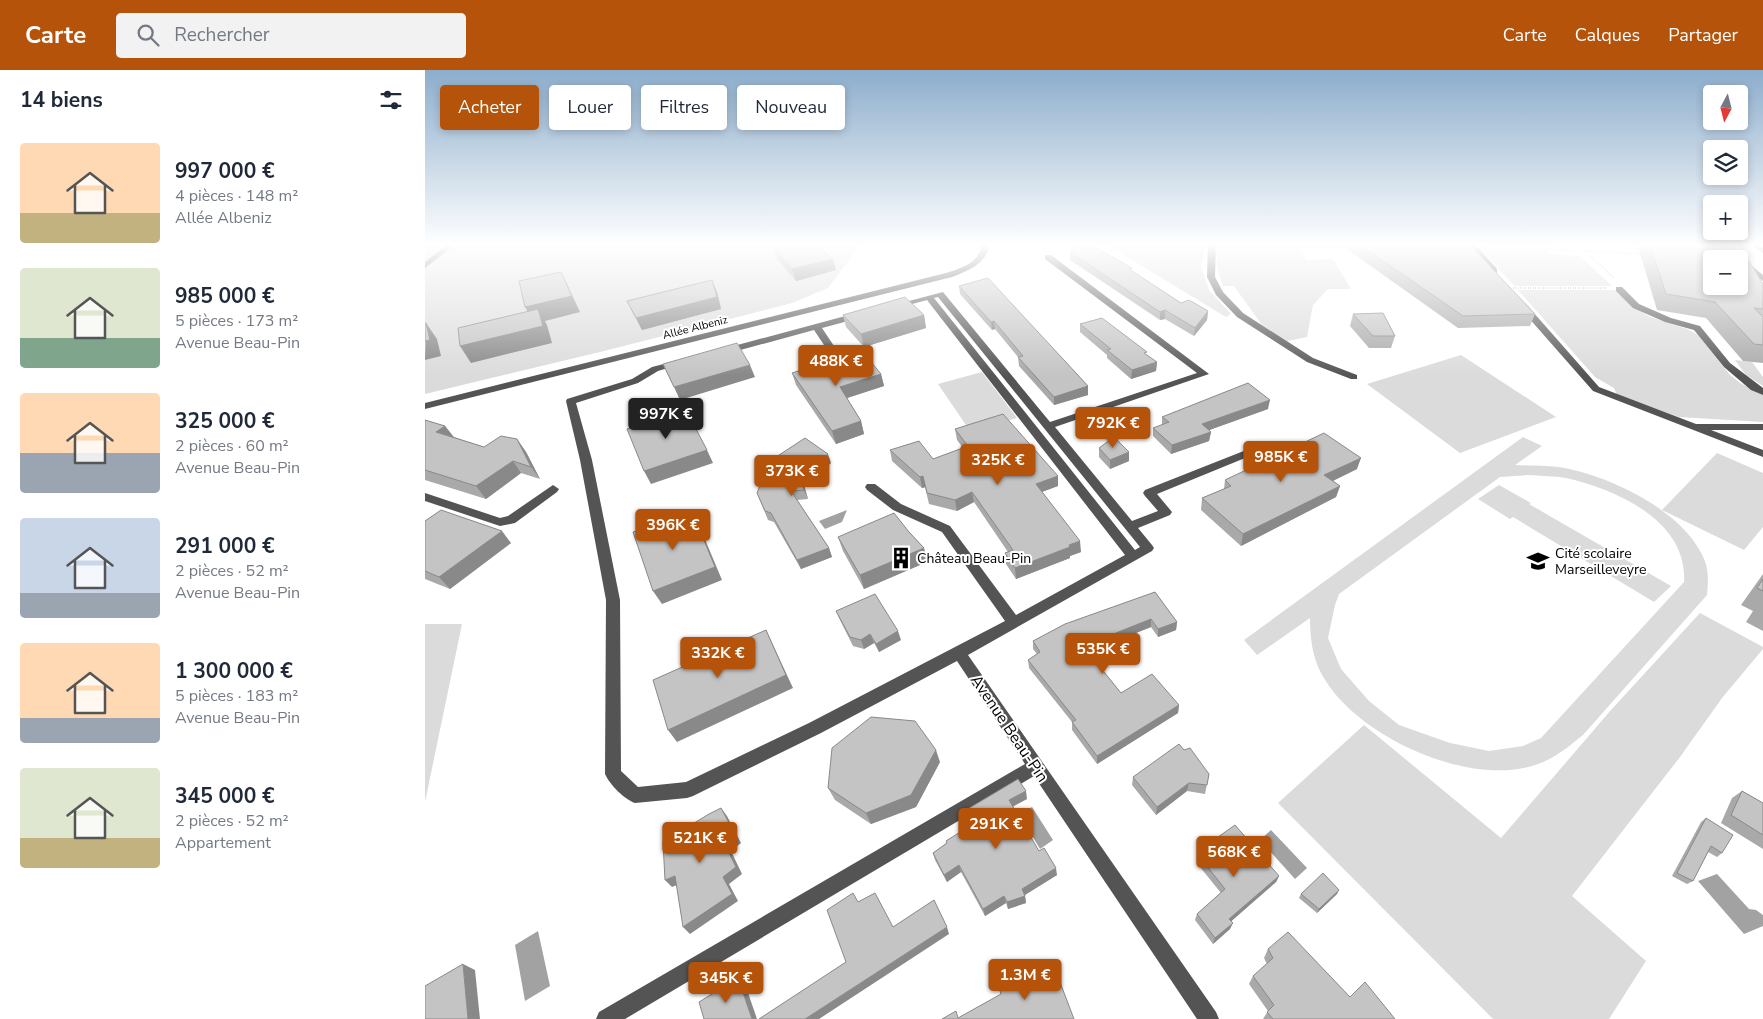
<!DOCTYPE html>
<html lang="fr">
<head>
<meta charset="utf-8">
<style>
	:root { --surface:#fff; --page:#f2f2f3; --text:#1f2937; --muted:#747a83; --accent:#b45309 }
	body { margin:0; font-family:"Nunito Sans",sans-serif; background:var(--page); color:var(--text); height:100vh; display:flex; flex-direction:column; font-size:19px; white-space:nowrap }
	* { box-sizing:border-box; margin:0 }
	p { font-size:16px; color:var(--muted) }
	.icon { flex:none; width:28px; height:28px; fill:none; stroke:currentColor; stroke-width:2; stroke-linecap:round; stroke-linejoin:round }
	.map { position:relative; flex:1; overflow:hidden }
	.details { display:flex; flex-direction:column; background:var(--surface); width:425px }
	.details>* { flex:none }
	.banner { position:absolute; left:15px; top:15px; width:475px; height:45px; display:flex; gap:10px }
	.needle { width:32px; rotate:187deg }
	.fabs { position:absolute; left:1278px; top:15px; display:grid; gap:10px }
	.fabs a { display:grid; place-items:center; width:45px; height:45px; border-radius:5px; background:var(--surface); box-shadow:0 2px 8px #0003; font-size:25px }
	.price { position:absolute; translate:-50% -42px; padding:0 11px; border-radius:5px; background:var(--accent); color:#fff; font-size:16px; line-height:32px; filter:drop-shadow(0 1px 2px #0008) }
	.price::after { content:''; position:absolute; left:50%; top:30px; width:15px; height:11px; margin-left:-8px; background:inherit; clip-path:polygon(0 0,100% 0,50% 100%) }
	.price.on { background:#222; color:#fff }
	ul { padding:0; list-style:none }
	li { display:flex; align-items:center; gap:15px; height:125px; padding:0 20px }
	li span { display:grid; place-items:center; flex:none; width:140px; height:100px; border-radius:5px; color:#555 }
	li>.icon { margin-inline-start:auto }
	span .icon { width:60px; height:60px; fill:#fffc; stroke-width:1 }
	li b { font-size:21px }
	h2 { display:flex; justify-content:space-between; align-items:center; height:60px; padding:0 20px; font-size:21px }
	.tag { padding:0 18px; border-radius:5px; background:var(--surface); box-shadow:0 2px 8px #0003; font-size:18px; line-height:45px }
	.tag.on { background:var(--accent); color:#fff }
	header { display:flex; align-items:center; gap:30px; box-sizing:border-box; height:70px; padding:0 25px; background:var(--accent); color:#fff }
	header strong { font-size:24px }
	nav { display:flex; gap:28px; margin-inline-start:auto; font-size:18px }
	.search { width:350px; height:45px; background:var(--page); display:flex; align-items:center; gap:12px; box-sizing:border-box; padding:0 18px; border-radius:5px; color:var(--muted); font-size:19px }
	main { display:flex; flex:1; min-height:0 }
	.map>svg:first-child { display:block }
	.green { fill:#dbdbdb; fill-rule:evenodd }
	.water { fill:#a2a2a2 }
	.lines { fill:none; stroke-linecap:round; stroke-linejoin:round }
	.path { stroke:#767676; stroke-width:2; stroke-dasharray:0.5 2; stroke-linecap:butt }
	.minor { fill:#545454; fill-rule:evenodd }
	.wall { fill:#a9a9a9 }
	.shaded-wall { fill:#898989 }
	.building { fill:#c4c4c4; stroke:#898989; fill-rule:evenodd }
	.labels { text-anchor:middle; stroke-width:4; stroke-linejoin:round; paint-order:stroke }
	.far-street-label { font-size:11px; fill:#000; stroke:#fff }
	.poi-label { font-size:14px; fill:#000; stroke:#fff; text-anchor:start }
	.near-street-label { font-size:16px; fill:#000; stroke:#fff }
</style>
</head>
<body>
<header>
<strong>Carte</strong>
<div class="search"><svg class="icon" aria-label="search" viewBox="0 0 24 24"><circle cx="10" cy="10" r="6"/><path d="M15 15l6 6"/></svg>Rechercher</div>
<nav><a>Carte</a><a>Calques</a><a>Partager</a></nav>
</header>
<main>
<section class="details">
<h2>14 biens<svg class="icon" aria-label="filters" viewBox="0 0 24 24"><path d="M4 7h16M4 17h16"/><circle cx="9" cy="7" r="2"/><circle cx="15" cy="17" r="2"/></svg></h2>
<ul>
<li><span style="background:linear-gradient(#ffd9b3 70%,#c2b280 0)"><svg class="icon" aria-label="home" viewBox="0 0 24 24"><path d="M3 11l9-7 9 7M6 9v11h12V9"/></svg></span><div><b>997 000 €</b><p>4 pièces · 148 m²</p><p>Allée Albeniz</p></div></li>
<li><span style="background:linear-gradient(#dfe7d0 70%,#7fa58c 0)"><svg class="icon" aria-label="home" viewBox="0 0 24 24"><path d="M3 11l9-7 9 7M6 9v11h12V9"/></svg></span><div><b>985 000 €</b><p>5 pièces · 173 m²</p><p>Avenue Beau-Pin</p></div></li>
<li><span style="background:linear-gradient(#ffd9b3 60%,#9aa5b1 0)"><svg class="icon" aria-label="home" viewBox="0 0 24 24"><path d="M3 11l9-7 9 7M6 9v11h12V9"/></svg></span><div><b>325 000 €</b><p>2 pièces · 60 m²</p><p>Avenue Beau-Pin</p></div></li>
<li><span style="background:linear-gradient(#c9d6e8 75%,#9aa5b1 0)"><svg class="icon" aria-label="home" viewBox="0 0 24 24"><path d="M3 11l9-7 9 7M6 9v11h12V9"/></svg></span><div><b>291 000 €</b><p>2 pièces · 52 m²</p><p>Avenue Beau-Pin</p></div></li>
<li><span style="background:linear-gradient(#ffd9b3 75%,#9aa5b1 0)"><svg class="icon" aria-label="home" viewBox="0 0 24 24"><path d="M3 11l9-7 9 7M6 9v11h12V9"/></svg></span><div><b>1 300 000 €</b><p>5 pièces · 183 m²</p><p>Avenue Beau-Pin</p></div></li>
<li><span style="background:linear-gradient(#dfe7d0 70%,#c2b280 0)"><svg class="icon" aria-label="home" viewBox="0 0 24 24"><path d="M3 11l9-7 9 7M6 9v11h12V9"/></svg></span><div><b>345 000 €</b><p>2 pièces · 52 m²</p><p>Appartement</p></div></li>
</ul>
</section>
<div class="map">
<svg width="1338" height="949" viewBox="0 0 1338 949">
	<rect width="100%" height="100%" fill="#fff"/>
	<!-- green -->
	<path class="green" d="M0,173H437L403,218L367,233L179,281L0,324Z
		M679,173H781L776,197L784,220L806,244L801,247Z
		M791,173H975L918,175L919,179L876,180L881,190L908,189L926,219H903L888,235L882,267L862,271L837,255L809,216H798L792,197Z
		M1054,177L1121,180L1125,184L1155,186L1187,216H1089Z
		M1093,220H1190L1210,238L1225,247L1262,259L1273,265L1305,305L1315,313L1338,325V352L1254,347L1192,325L1189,318L1170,307Z
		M1036,285L1131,347L1035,383L942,314Z
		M1310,290L1327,292L1338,307V316L1321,305Z
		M557,302L592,348L545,361L513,314Z
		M1098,367L1117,376L1090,395C1108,396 1127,395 1144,399C1191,409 1261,443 1280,491C1284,503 1283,513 1282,525L1158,665C1141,679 1125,692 1103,697C1036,714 928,664 896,603C887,586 885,566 885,548L832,585L819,570ZM1103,405C1115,406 1129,406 1141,408C1191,419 1263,451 1259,512L1116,668L1098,676L1064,681L1025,673L974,655L944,631L916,599L903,568L910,535L914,524L1075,407Z
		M1292,383L1338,403V457L1319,480L1237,440Z
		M1074,415L1106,433L1104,434L1246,516L1229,532L1088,447L1085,449L1053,429Z
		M1275,543L1338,577V579L1297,628L1255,687L1147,826L1221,891L1184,949H1068L853,733L939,655L1076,768L1186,640Z
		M0,554H37L0,732Z"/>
	<!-- water -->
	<path class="water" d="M422,440L417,452L400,459L394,451Z
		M607,737L628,770L615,779L594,744Z
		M846,760L882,798L870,809L835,770Z
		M1292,804L1324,839L1331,840L1338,845V856L1319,864L1273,811Z
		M113,861L125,916L100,931L90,875Z"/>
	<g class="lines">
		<!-- path -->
		<path class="path" d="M1121,173L1126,179
			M1069,176L1217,184
			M1160,181L1188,207
			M1083,218H1181"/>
		<!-- minor -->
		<path class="minor" d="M24,173H32L0,198V192Z
			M557,173H565C563,193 543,201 527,207L0,339V333L521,203C537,198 556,192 557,173Z
			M783,173H791L790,207L798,222L818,243L888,288L932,305V309H926L882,292L812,247L791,225L782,207Z
			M1041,173H1049L1072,199V203H1066Z
			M1291,173H1299L1338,205V211L1314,193V189H1309Z
			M1324,173H1332L1338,177V183Z
			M620,185H626L784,304L630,357L707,451L733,441L720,426L718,423L720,420L844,371H852L853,373L852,375L732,424L747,442L745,445L713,458L727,475L729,478L727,481L543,585L791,942L794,949H772L609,706L200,949H171L174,942L600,694L532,591L396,663L268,726L262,728L210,733C199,729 185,715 180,704L181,530L155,390L141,331L142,329L207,309L227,297L254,290L259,293L233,301L213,313L151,333L167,390L195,530L196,701L213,717L261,712L384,653L580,551L517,462L468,440L442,420L440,417L442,414H450L476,434L525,456L591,545L700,485L502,230L469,239L465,236L518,222L625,352L772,303L620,189ZM513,227L715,477L710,480L509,228Z
			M1191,217H1197L1214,234L1246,248L1275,256L1305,293L1338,318V325L1326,320L1299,297L1269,260L1240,252L1208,238L1191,221Z
			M1095,234H1101L1174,317L1271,354H1338V360H1286L1338,380V387L1168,321L1095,238Z
			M435,242L439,245L438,247L397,258L419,291L403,298H397L395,296L409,290L389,260L297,285L292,282L294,280Z
			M128,415L134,419L132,422L90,453L75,456L0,431V423L75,448L83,446Z"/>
	</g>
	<!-- wall -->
	<path class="wall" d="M920,173H1043L1110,244L1105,256L1033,258L919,177Z
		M1212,173H1302L1338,214V293L1318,291L1281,248L1232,240Z
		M348,177L408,189L411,200L371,211L352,189Z
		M645,182L706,201L756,233L783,241L782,250L769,266L740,249L735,250L645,190Z
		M534,216L663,316V325L629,335L594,296L593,287L570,259L567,260L535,224Z
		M292,222L296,239L217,260L202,231Z
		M928,244L970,266L966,278H944L925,256Z
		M418,245H499L501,258L439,277L421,257Z
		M655,254L732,292L731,301L706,309L682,288V285L655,262Z
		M367,303L456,304L459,316L422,328L436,351L439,364L411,374L371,315Z
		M843,339L784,360L786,362L784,371L746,384L728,366V358L737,355V347Z
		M0,350L20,356L29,367L59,377L92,369L101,382L115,409L96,403L61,429L0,410Z
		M530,359L633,406V416L617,422L656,482L645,486V488L591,509L581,494L580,483L583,482L549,432L532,441L504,434L500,417L497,418L467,391L465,380L508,389L538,378L532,370Z
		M674,378L704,391L685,399L674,387Z
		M406,393L379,415L383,429L372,430L404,478L407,487L376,499L349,452L343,450L332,423Z
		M932,399L908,411L915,416L911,427L816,476L776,440L777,428L799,419L800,410Z
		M0,451L86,473L25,519L0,509Z
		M484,462L499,478L502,492L439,519L418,481L413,467Z
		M1338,504V561L1321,552L1328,541L1316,535Z
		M730,522L752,552L751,560L733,567L726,557L663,582L696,623L754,635L753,643L672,694L647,660V652L604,598L603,590L612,584L608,579V571Z
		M411,541L476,570L454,582L449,573L439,579L428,576L415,550Z
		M759,680L784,704L780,724L762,721L731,745L707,715L708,707Z
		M515,692L491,737L446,754L410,730L403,718Z
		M1317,721L1338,733V779L1296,753L1307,728Z
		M602,729L587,737L614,781L632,805L600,825L601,833L583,839L581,833L560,846L536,802L522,812L510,790L508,783L547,754L543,747L541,740Z
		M1281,748L1297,783L1292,787L1283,782L1268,811L1262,814L1247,806L1276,752Z
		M786,772L854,806L851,812L806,851L805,859L788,874L770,850L772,844L796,823L775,797L777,790L787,782L784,779Z
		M876,824H912L892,843L874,828Z
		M843,879L925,927L970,949H838L843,941L824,914L828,906L842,894L839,888Z"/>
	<!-- shaded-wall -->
	<path class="shaded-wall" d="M408,189L411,200L371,211L367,199Z
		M136,202L155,242L120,251L122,255L127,273L46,293L35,276L109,253L100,237Z
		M287,210L292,222L296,239L217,260L211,248Z
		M740,240V249L735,250V242Z
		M783,241L782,250L769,266L770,258Z
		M499,245L501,258L439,277L436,264Z
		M569,251L570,259L567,260L566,252Z
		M1,253L12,269L16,286L0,290Z
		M732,292L731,301L706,309L707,300Z
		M325,295L330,307L255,330L249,317Z
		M456,304L459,316L419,329L415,317Z
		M663,316V325L629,335V327Z
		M845,330L843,339L776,363L777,354Z
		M436,351L439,364L411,374L407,361Z
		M20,356L30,369L11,362Z
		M786,362L784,371L746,384L747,375Z
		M92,369L101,382L115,409L106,397Z
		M282,380L288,393L226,414L219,401Z
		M704,382V391L685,399V390Z
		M403,384L406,393L379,415L383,429L379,420L376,406Z
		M936,388L932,399L895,417L899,405Z
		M88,391L96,403L61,429L51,416Z
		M498,406L501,417L497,418L495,407Z
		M633,406V416L611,424V414Z
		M915,416L911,427L816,476L818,464Z
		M547,422L549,432L532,441L530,430Z
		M267,441L274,455L297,510L237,534L228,521Z
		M77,461L86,473L25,519L14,507Z
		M655,471L656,482L645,486V488L591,509L590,498Z
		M404,478L407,487L376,499L372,490Z
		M499,478L502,492L439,519L435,505Z
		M726,549V557L658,584V576Z
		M752,552L751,560L733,567V559Z
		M341,560L368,618L252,672L243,660Z
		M473,561L476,570L454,582L451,574Z
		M445,564L449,573L439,579L436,570Z
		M754,635L753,643L672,694V686Z
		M511,680L515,692L491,737L446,754L441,743Z
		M764,713L762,721L731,745L732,737Z
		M601,721L602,729L585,738L584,730Z
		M296,738L302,746L316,773L306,781L317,804L304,814L313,831L265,864L258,857L298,807L299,773Z
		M561,742L563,750L549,757L547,750Z
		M534,795L536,802L522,812L519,805Z
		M631,798L632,805L598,826L597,819Z
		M250,806L257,813L247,817L240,810Z
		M854,806L851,812L802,855L804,849Z
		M914,820L912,824L892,843L894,839Z
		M579,826L581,833L560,846L558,839Z
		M600,826L601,833L583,839L582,832Z
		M808,853L805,859L788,874L790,868Z
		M522,857L524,864L394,949H380Z
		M38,894L50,900L55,949H43Z
		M313,908L320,914L332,949H327Z"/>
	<!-- building -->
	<path class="building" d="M368,173H389L408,189L367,199L348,177Z
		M652,173H663L707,198L704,199L756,233L764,230L783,241L770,258L740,240L735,242L645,182Z
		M932,173H1043L1110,244L1038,246Z
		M1224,173H1302L1325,193L1338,214V239L1329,238L1338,247V275L1329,274L1290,232L1241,224ZM1286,189H1314V216H1286Z
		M136,202L147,226L100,237L94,211Z
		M563,208L663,316L629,327L593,287L598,286L569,251L566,252L534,216Z
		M287,210L292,227L211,248L202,231Z
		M480,227L499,245L436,264L418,245Z
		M113,239L118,256L35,276L33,258Z
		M958,243L970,266H948L928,244Z
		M677,248L722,282L719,283L732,292L707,300L682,280L686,279L655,254Z
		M0,253H1L5,270L0,271Z
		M312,273L325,295L249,317L238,294Z
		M437,281L456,304L415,317L436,351L407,361L367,303Z
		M823,313L845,330L777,354L786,362L747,375L728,358L744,352L737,347Z
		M261,340L282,380L219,401L202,359Z
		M578,344L633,406L611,414L655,471L644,475L645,477L590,498L580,483L588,480L547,422L530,430L502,423L498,406L495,407L465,380L494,371L508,389L543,376L530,359Z
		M0,350L20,356L11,362L59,377L76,366L92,369L106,397L88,391L51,416L0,400Z
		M899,363L936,388L899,405L915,416L818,464L777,428L806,416L800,410Z
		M689,367L704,382L685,390L674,378Z
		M380,368L403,384L376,406L379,420L366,421L404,478L372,490L346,443L340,441L332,423L345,391Z
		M16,440L77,461L14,507L0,501V451Z
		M267,441L290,497L228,521L208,462Z
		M469,443L484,462L499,478L435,505L413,467Z
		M1338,509V521L1332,518Z
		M730,522L752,552L733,559L726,549L658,576L696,623L727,604L754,635L672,686L647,652L651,650L603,590L615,582L608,571L640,554Z
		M450,524L473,561L451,574L445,564L436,570L425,567L411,541Z
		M341,560L361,605L243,660L228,610Z
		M446,647L490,651L511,680L486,725L441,743L403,718L407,678Z
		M754,674L759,680L765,678L784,704L782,715L764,713L732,737L708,707Z
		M593,709L601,721L584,730L614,781L619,778L631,798L597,819L600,826L582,832L579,826L558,839L534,795L519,805L508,783L522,773L521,771L562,745L561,742L547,750L541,740Z
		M1317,721L1338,733V765L1306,745Z
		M296,738L311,766L299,773L311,797L298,807L307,824L258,857L250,806L240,810L238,772L284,744Z
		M1281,748L1308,765L1297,783L1286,776L1268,811L1252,803Z
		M810,755L854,806L804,849L808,853L790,868L772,844L800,819L777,790L792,779L786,772Z
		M898,803L914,820L894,839L876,824Z
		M428,823L433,832L450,823L468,857L509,830L522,857L380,949H334L421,892L402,840Z
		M863,862L925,927L940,912L970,949H848L842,942L849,935L828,906L848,888L843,879Z
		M38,894L43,949H0V916Z
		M630,899L649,949H517L531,941L533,948L576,924L572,913L591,903L594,916Z
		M313,908L327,949H279L274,932Z"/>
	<!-- sky -->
	<linearGradient id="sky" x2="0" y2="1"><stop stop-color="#8cadcc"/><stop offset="0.57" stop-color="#fff"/><stop offset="1" stop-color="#fff" stop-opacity="0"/></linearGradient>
	<rect width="1338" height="306" fill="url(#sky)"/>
	<!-- icons -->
	<defs>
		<g id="building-bare" transform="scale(1.725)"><path d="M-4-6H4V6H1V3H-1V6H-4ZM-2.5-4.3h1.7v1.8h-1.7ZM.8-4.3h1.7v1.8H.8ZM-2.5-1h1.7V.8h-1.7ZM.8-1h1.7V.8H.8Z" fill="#000" stroke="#fff" stroke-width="2.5" paint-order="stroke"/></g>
		<g id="school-bare" transform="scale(1.725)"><path d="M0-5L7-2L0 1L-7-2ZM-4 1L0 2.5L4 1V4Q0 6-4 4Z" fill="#000" stroke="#fff" stroke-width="2.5" paint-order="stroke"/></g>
	</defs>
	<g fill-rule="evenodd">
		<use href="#building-bare" x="476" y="488"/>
		<use href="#school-bare" x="1113" y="491"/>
	</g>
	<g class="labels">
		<!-- far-street labels -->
		<g class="far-street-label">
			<text transform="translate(270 257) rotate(-14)" y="4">Allée Albeniz</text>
		</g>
		<!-- poi labels -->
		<g class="poi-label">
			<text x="1130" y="488">Cité scolaire<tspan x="1130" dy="16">Marseilleveyre</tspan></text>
			<text x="492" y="493">Château Beau-Pin</text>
		</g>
		<!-- near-street labels -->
		<g class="near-street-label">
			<text transform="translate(585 658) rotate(56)" y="6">Avenue Beau-Pin</text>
		</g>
	</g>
</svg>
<div class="fabs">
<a><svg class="needle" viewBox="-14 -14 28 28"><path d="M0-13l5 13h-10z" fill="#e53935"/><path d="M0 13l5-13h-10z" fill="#747a83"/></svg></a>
<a><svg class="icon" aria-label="layers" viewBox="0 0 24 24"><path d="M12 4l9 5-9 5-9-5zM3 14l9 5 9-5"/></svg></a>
<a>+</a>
<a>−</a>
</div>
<b class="price" style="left:411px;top:317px">488K €</b>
<b class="price on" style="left:241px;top:370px">997K €</b>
<b class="price" style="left:688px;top:379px">792K €</b>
<b class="price" style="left:856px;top:413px">985K €</b>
<b class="price" style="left:573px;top:416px">325K €</b>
<b class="price" style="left:367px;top:427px">373K €</b>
<b class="price" style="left:248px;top:481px">396K €</b>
<b class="price" style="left:678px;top:605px">535K €</b>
<b class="price" style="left:293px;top:609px">332K €</b>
<b class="price" style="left:571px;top:780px">291K €</b>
<b class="price" style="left:275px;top:794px">521K €</b>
<b class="price" style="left:809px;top:808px">568K €</b>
<b class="price" style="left:600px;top:931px">1.3M €</b>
<b class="price" style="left:301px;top:934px">345K €</b>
<div class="banner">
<a class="tag on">Acheter</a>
<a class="tag">Louer</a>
<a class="tag">Filtres</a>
<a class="tag">Nouveau</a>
</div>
</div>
</main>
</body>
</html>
